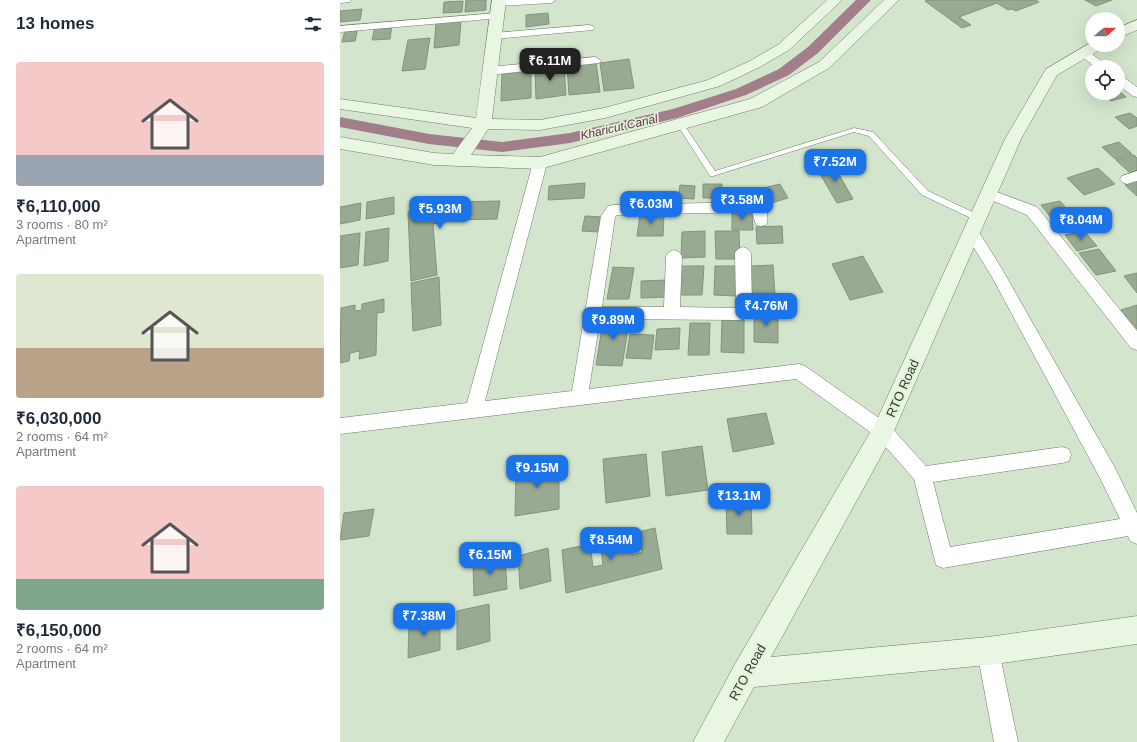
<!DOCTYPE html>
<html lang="en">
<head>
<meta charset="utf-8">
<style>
	:root { --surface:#fff; --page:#f2f2f3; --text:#1f2937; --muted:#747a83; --accent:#1a73e8 }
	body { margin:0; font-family:Arial,sans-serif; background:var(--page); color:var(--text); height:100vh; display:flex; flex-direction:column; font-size:15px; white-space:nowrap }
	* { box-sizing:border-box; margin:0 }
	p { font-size:13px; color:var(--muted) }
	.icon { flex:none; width:22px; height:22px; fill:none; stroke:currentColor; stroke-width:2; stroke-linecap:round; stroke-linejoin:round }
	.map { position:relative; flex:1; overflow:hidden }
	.details { display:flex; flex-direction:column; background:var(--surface); width:340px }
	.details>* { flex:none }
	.needle { width:26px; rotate:70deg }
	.buttons { position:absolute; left:745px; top:12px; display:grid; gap:8px }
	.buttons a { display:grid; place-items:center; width:40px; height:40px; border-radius:50%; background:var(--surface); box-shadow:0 4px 16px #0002; font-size:20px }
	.price { position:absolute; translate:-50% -34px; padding:0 9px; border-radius:8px; background:var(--accent); color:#fff; font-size:13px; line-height:26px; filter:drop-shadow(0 1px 2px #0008) }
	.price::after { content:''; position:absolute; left:50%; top:24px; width:12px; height:9px; margin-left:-6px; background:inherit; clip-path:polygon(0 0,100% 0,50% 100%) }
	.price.selected { background:#222; color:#fff }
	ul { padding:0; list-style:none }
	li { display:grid; align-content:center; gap:8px; height:212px; padding:0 16px }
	li span { display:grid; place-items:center; height:124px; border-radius:4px; color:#555 }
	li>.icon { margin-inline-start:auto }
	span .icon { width:72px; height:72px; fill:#fffc; stroke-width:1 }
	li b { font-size:17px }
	h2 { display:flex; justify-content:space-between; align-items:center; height:48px; padding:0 16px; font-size:17px }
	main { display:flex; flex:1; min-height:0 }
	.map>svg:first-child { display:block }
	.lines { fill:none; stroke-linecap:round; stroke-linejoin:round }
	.canal { fill:#a17e8a; fill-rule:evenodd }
	.building { fill:#99aa92; stroke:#83937c }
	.lane-casing { stroke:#6d7c66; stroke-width:1 }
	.street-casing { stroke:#6d7c66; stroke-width:1 }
	.secondary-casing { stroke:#6d7c66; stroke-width:1 }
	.lane { fill:#fff; fill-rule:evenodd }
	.street { fill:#fff; fill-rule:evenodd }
	.secondary { fill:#e9f6e3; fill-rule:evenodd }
	.labels { text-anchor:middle; stroke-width:3.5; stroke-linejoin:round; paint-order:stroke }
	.far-water-label { font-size:12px; font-style:italic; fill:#643247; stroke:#e0f2d9 }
	.street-label { font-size:13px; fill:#353b32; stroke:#e0f2d9 }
</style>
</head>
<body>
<main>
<section class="details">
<h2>13 homes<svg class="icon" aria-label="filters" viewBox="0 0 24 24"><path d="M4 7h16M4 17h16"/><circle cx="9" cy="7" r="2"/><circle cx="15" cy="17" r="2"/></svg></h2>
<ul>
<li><span style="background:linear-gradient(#f6c9c9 75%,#9aa5b1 0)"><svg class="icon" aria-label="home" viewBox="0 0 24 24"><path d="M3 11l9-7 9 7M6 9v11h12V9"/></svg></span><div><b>₹6,110,000</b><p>3 rooms · 80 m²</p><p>Apartment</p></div></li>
<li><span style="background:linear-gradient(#dfe7d0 60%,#b9a48a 0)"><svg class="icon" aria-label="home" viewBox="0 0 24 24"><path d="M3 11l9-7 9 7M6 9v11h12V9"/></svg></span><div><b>₹6,030,000</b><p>2 rooms · 64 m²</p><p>Apartment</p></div></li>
<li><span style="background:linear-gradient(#f6c9c9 75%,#7fa58c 0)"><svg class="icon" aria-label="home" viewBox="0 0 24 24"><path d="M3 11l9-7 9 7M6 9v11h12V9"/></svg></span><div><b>₹6,150,000</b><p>2 rooms · 64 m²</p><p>Apartment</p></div></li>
</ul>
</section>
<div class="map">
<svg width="797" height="742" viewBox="0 0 797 742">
	<rect width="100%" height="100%" fill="#d3e5cc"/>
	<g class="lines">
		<!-- canal -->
		<path class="canal" d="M516,0H531L478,53L449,75L406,95L337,118L230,143L162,152L89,144L0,127V117L89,134L162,142L230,133L333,109L396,89L439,69L468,47Z"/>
	</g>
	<!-- building -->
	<path class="building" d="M126,0H146V10L125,12Z
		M589,0H696L699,2L676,11L672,9L668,10L657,3L619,17L631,25L622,28L585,1Z
		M745,0H772L756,6Z
		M123,1L122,12L103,13L104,2Z
		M22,9L20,20L0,22V11Z
		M208,13L209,24L186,27V15Z
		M121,21L119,45L94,48L96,23Z
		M52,25L50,39L32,40L35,27Z
		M18,28L15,41L2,42L5,30Z
		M90,38L85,69L62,71L68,40Z
		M289,59L294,88L264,91L260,63Z
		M256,62L260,92L229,95L227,65Z
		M224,66L226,95L196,99L195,69Z
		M191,68V98L161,101L162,71Z
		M778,90L786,97L771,101L762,93H778Z
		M790,113L797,118V126L789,129L775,117Z
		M779,142L792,154L775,159L762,147Z
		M794,155L797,158V171L790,173L776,160Z
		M493,164L513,199L497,203L476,167Z
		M758,168L775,184L744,195L727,178Z
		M797,181V196L785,185Z
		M245,183L244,198L208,200L209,186Z
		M363,184H382L381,198H363Z
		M440,184L448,198L431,203L423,188Z
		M340,185L355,186L354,199L338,198Z
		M54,197V214L26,219L27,202Z
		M113,198L114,202L160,201L157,219L113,220L93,224L97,275L71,281L68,212L89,207V203Z
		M720,201L735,219L716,224L701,205Z
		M21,203L20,220L0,224V207Z
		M412,211L413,230H392V212Z
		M300,214H324L323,236H297Z
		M245,216L263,217L259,232L242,231Z
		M442,226L443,243L417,244L416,227Z
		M49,228L48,261L24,266L26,232Z
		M365,231V257L341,258L342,232Z
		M375,231H399L400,259H376Z
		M744,231L757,246L737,251L725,235Z
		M20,233L18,265L0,268V236Z
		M759,249L776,271L756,275L739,253Z
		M523,256L543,292L510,300L492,264Z
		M433,265L435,295L412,296L411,266Z
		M341,266H364L362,295H338Z
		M375,266H396L395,296L374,295Z
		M273,267L294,268L289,299H267Z
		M797,273V293L784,276Z
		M99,277L101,325L73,331L71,283Z
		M328,280V297L301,298V281Z
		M44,299V312L37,313L36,355L19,359L20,351L10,353L9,361L0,363L1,308L15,305V311L22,310V304Z
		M797,305V329L781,310Z
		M414,312H438V343L414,342Z
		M264,316L290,317L282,366L256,365Z
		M382,319H404V353L381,352Z
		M350,323H370L369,355H348Z
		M340,328L339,349L315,350L317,329Z
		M290,334L314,335L311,359L286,358Z
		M426,413L434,444L393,452L387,419Z
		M362,446L368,490L326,496L322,452Z
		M306,454L310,496L266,503L263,459Z
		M219,463V509L175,516L176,469Z
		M411,500L412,534H387L386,501Z
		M34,509L29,536L0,540L4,513Z
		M315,528L322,569L226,593L222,550L250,544L253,567L263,565L260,541L290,534L293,555L302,552L298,532Z
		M208,548L211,581L180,589L178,556Z
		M165,556L167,589L134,596L133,564Z
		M149,604L150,641L117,650V611Z
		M100,615V650L68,658L69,623Z"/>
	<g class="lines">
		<!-- lane casing -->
		<g class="lane-casing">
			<path id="lane" d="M338,122H342L375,171L514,128L533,132L588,191L641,216L642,218L641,220H635L582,195L529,136L514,132L373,176H370L337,124Z"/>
		</g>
		<!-- street casing -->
		<g class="street-casing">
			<path id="street" d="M0,0H11L10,2L0,3Z
				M158,0H216L211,3L159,6L154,3Z
				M157,13L161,14L163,16L161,18L0,32V26Z
				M249,25L253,26L255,28L253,30L154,39L150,38L148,36L150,34L154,33Z
				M744,50L748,51L769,67H755L738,53L740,51Z
				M255,57L259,59L261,61L259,63L150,75L146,74L144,71L146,68L150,67Z
				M778,75L782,76L797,87V97L793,96L778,85Z
				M200,158L205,160L207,163L145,401L232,391L261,216L268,206L273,205L415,202L424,204C427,210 429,219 426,225L421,226L416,225L412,212L277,215L275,217L262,307H324L326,256L329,252L334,250L339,252L342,256L340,307L395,308L396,306L395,253L398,249L403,247L408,249L411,253L412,309L404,319L398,320L260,319L249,389L459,364L465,366L549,425L586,466L722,447L729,449L731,455L729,461L722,463L593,482L610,547L780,519L761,480L652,277L625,233L627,229L632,228L637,229L662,269L775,468L797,513V544L790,541L788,536L603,568L596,565L574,479L537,437L456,379L0,434V418L127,403L193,163L195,160Z
				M797,171V181L787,184L782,182L780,179L782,176Z
				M649,189L697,207L797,331V350L791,348L687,215L644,197L642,194L644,191Z
				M648,640L656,643L659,651L678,742H654L637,651L640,643Z"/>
		</g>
		<!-- secondary casing -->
		<g class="secondary-casing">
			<path id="secondary" d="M152,0H166L152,119L200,120L264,108L368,80L410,61L439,44L487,0H502L449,50L420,67L380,86L265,118L200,130L148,129L131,155L200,157L410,99L479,62L544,0H559L489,68L422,107L200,169L94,165L0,149V137L94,153L113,154L132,128L0,109V99L136,118Z
				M797,20V30L778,38V28Z
				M752,42V45H765L763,48L717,75L681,139L551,438L431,657L648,637L797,616V644L648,665L414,687L384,742H353L395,664L535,424L665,139L706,69Z"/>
		</g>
		<!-- lane -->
		<use href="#lane" class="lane"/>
		<!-- street -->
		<use href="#street" class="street"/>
		<!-- secondary -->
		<use href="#secondary" class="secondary"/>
	</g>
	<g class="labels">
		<!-- far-water labels -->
		<g class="far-water-label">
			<text transform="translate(279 127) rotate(-13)" y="4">Kharicut Canal</text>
		</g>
		<!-- street labels -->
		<g class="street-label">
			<text transform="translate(562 388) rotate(-66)" y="5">RTO Road</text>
			<text transform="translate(407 672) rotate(-61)" y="5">RTO Road</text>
		</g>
	</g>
</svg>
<div class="buttons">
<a><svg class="needle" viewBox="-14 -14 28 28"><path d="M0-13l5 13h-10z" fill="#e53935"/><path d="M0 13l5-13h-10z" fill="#747a83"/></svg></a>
<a><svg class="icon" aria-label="locate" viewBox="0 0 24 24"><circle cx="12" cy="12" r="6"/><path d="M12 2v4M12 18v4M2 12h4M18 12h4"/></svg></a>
</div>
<b class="price selected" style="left:210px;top:82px">₹6.11M</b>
<b class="price" style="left:495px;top:183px">₹7.52M</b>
<b class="price" style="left:402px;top:221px">₹3.58M</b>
<b class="price" style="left:311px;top:225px">₹6.03M</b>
<b class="price" style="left:100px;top:230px">₹5.93M</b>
<b class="price" style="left:741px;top:241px">₹8.04M</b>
<b class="price" style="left:426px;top:327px">₹4.76M</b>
<b class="price" style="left:273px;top:341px">₹9.89M</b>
<b class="price" style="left:197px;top:489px">₹9.15M</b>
<b class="price" style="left:399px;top:517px">₹13.1M</b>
<b class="price" style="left:271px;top:561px">₹8.54M</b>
<b class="price" style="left:150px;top:576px">₹6.15M</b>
<b class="price" style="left:84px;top:637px">₹7.38M</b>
</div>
</main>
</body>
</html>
